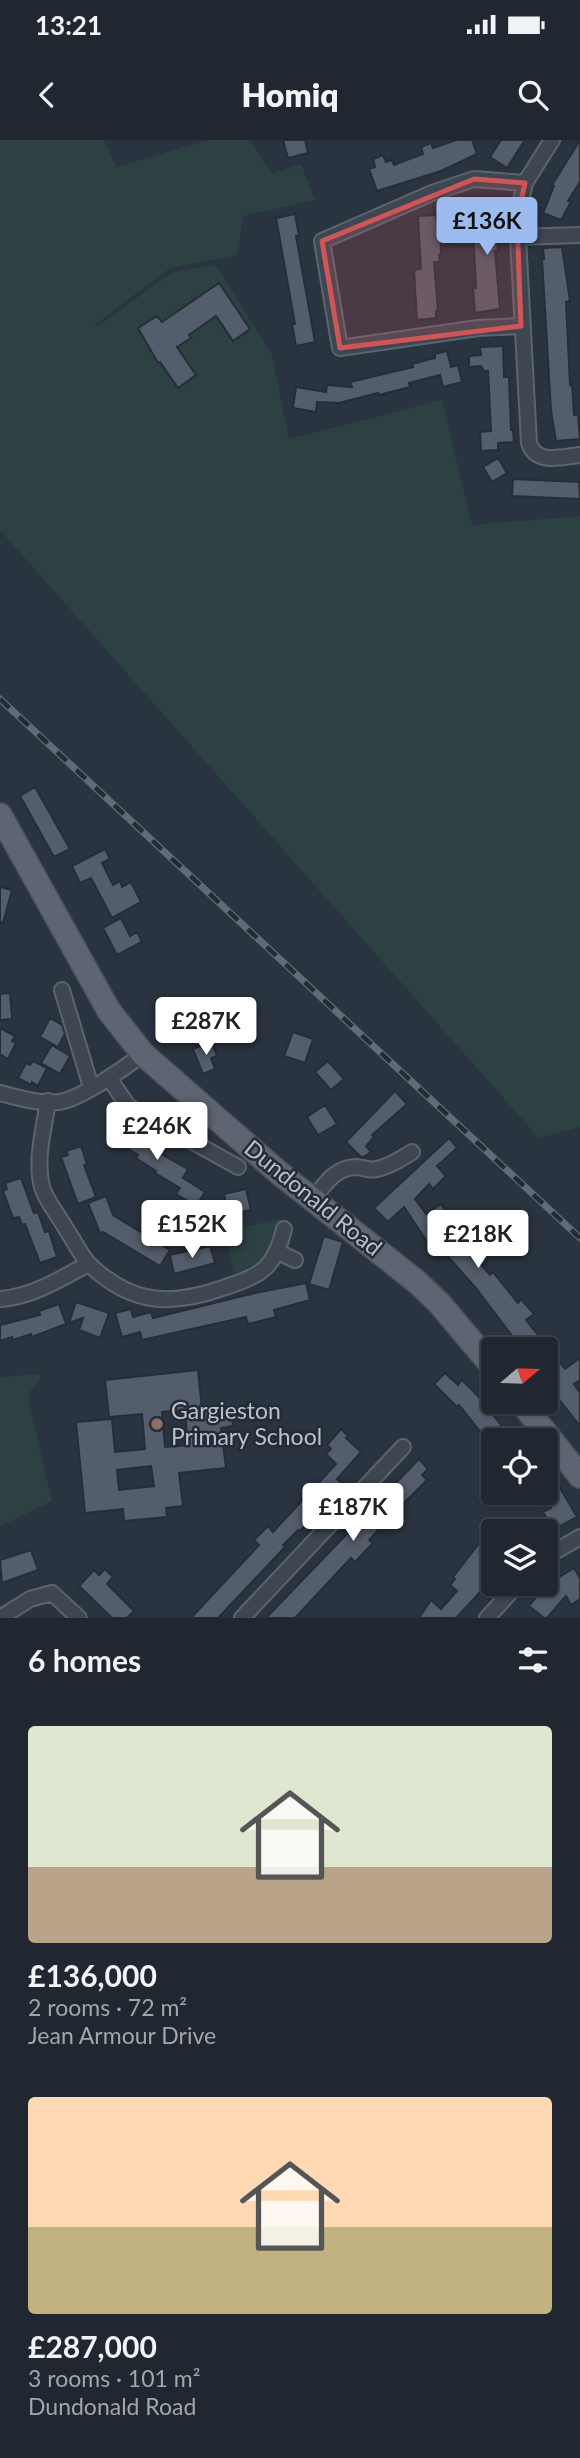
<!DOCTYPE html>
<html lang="en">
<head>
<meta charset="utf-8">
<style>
	:root { --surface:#202731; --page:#2d333d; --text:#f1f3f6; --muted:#a2a5ab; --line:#3d444d; --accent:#9cbbef }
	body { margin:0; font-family:Lato,sans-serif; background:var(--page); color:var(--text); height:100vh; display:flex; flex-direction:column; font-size:26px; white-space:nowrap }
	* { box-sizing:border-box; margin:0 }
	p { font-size:23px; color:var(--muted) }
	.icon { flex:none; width:38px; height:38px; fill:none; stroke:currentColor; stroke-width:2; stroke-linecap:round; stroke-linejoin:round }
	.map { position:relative; height:1478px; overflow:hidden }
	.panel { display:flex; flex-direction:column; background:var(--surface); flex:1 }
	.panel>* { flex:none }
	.needle { width:46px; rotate:71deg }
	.controls { position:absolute; left:481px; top:1197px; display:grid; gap:14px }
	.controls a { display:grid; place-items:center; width:77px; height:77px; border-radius:7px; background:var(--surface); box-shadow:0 2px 5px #0004,0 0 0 2px var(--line); font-size:35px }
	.price { position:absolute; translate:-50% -60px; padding:0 16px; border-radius:7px; background:#fff; color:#222; font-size:23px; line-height:46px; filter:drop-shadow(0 2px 4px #0008) }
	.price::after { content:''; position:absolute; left:50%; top:42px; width:21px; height:16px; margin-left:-10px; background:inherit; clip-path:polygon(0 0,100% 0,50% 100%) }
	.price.current { background:var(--accent); color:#111 }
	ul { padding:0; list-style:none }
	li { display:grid; align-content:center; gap:14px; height:371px; padding:0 28px }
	li span { display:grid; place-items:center; height:217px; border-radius:7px; color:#555 }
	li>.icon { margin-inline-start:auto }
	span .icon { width:126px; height:126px; fill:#fffc; stroke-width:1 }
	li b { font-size:30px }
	h2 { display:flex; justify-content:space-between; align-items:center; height:84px; padding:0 28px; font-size:30px }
	.status { display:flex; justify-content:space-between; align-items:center; height:49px; padding:0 35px; background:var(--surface); direction:ltr }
	.status svg { height:19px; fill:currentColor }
	header { display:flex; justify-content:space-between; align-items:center; height:91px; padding:0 28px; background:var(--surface); font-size:32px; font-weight:800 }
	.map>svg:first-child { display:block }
	.green { fill:#2d4143 }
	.building { fill:#545d6b; stroke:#252d38; stroke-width:2; fill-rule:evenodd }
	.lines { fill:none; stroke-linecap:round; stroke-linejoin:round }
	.minor-casing { stroke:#5c646e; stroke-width:18 }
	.primary-casing { stroke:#484f5a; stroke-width:26 }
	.minor { stroke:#3e4651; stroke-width:14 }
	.primary { stroke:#5c6571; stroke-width:23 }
	.rail-casing { stroke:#616a77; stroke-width:7 }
	.rail { stroke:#232b36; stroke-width:4.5; stroke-dasharray:13; stroke-linecap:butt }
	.marked { fill:#ce5659; fill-opacity:0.2; stroke:#ce5659; stroke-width:5; stroke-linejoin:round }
	.education-dot { fill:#8d6e63; stroke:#232b36; stroke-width:2.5 }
	.labels { text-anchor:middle; stroke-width:5; stroke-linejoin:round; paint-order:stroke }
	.street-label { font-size:23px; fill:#bbc1cb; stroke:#232b36 }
	.poi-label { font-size:23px; fill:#bbc1cb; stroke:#232b36; text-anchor:start }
</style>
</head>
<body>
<div class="status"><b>13:21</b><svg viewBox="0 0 49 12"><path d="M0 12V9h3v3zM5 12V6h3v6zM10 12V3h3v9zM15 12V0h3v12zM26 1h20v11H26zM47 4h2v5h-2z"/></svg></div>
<header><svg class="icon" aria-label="back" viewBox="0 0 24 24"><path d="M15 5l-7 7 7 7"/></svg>Homiq<svg class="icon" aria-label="search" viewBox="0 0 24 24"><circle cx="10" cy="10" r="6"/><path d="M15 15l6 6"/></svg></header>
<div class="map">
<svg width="580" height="1478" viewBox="0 0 580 1478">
	<rect width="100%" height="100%" fill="#2a3441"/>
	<!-- green -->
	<path class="green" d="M0,0H104L116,27L209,0H250L272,34L301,24L315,60L243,76L238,115L170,128L96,184L95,188L171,133L215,124L272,215L289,299L442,260L472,385L580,376V987L539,998L0,390Z
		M280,1079C278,1110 262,1126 234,1134L225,1091Z
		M41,1234L42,1236L30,1251L29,1263L52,1361L0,1386V1237Z"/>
	<!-- building -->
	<path class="building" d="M283,0H305L308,13L288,18Z
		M456,0H472L477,14L441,31L377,51L369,29L375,27L373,19L383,15L386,22L392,20L394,25L423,14L421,7L431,3L433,8Z
		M501,0H525L507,28L490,17Z
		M580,0V42L568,61L571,62L561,80L543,73L554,46L552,45Z
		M498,56L500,79L496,80L498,111H495L500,169L475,173L473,148H476L473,87H479L478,70H483L482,57Z
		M295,74L299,96H296L315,202L296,206L292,184H295L276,78Z
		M436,75L437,82H440L441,114L439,115L440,122H434L438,171H436V178L417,180L414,130L421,129L418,76Z
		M562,107L570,161L566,162L570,245L572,244L574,275L578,274L580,299L556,301L551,271L542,119H544L543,108Z
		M219,143L250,189L233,201L216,176L189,195L191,198L177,207L196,235L178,248L160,222L158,223L138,188L157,176L162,182Z
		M503,206L504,237H509L511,290H513L514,302L498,303V310L481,311L480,292L491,291L488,231H484L481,226L469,227V216L481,215L480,207Z
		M447,211L451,227L458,225L462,242L443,247L440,235L409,243L410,247L379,255L378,253L339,263L317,262L316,272L293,268L296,247L326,252L327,245L352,247L350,242L413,227L412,224L435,218V214Z
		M498,318L507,333L492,342L483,327Z
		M513,339L579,342L580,359L512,356Z
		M35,647L70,709L54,717L20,656Z
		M105,709L110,719L102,723L113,745L120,741L122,747L131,742L141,762L112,778L91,738L80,743L72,726Z
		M0,747L12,750L3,783L0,782Z
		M121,778L130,796L137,792L142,802L117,815L103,788Z
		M10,853L12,879L0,880V854Z
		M50,878L62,885L65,894L58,907L40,897Z
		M0,888L15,896L12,901L16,903L8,919L0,914Z
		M293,892L313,899L305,923L284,916Z
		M211,901L217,916L211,918L215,929L203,934L193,909Z
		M52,905L70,916L60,934L41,923Z
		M33,921L47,928L38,946L32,942L31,945L18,938L26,923L30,925Z
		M328,921L344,939L331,950L315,932Z
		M395,951L407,964L372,995L374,997L366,1006L371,1012L362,1018L346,1002Z
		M325,965L337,984L318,995L307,977Z
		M116,981L165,1011L163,1015L188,1029L183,1038L205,1052L196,1066L176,1054L180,1048L155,1033L156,1031L136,1018L138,1015L107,996Z
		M449,998L457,1008L437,1026L446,1036L433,1049L429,1044L415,1059L426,1074L441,1064L457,1090L476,1078L482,1089L467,1098L470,1102L465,1106L490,1135L493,1132L518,1163L521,1159L534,1174L526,1180L565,1229L580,1218V1240L574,1244L580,1253V1286L546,1243V1209H522L475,1147L436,1103L430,1106L404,1067L388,1082L374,1068Z
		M81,1006L87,1024L84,1025L96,1057L78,1064L61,1017L68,1015L66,1011Z
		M21,1038L34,1073L38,1072L45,1092L49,1091L57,1117L40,1123L25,1084L22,1085L19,1077L13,1078L3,1051L7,1049L5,1043Z
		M246,1049L251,1070L228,1075L224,1054Z
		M106,1056L113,1075L170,1110L160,1126L103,1092L100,1093L88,1063Z
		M324,1096L343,1102L329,1150L309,1144Z
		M210,1106L215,1123L174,1134L170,1115Z
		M306,1143L310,1160L274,1170L276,1177L248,1184L246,1177L142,1200L140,1192L122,1197L115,1173L131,1169L133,1177L151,1172L153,1178L255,1153Z
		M76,1162L109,1173L100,1198L79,1190L83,1178L69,1183Z
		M59,1164L66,1184L32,1197L31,1194L13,1200L12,1197L0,1201V1185L40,1175L39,1171Z
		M198,1230L202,1270L231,1267L233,1286L221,1288L226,1328L179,1333L183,1366L166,1368L167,1377L124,1381L123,1369L85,1373L76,1282L112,1279L115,1312L145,1309L142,1274L109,1277L105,1240ZM185,1270L188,1305L165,1307L162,1272ZM151,1326L154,1346L119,1350L117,1330Z
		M445,1233L458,1245L462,1240L477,1255L513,1300H487L459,1265L457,1267L434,1244Z
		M341,1289L348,1296L346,1298L361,1312L337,1339L343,1345L320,1367L321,1369L300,1391L298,1390L283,1405L285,1407L218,1478H191L259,1405L254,1400L268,1386L273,1392L336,1324L326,1314L331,1309L327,1305Z
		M419,1319L428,1329L422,1335L427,1340L401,1366L406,1372L393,1385L387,1380L369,1400L373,1403L355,1422L351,1418L295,1478H266Z
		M546,1330L560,1348L577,1377L553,1390L543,1372L551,1368L539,1353H546Z
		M481,1401L494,1411V1437L456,1478H419L431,1460L441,1469L457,1451L450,1445L455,1439L453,1437Z
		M31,1410L38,1430L2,1443L0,1420Z
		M574,1428L580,1438V1459L571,1465L566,1456L547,1478H544L529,1466L545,1446Z
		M105,1429L113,1437L107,1444L134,1471L127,1478H112L79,1446L94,1430L99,1435Z"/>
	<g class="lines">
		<!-- minor casing -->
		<g class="minor-casing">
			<path id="minor" d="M552,0L525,43L517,79L529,303C536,325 562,317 580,315
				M517,97L580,95
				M521,186L478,188L340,208L322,101L432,53L474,39L525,43
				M62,850L91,947
				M109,938L128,966L238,1027
				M0,953C19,958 39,964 59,962C79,960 126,927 143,914
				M48,961C44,989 35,1019 42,1047C46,1061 59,1076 66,1089C74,1100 80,1115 90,1125C132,1165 171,1166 223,1148C261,1135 274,1130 284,1089
				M313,1059C325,1044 335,1028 355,1027C363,1027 370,1031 377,1029C390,1026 401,1019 412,1012
				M278,1112L295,1120
				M0,1159C32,1157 60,1139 88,1124
				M546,1417L580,1397
				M0,1478L30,1459L52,1453L79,1478
				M242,1478L403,1307
				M487,1478L518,1444"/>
		</g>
		<!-- primary casing -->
		<g class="primary-casing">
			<path id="primary" d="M0,675L109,871L143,914L278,1032L417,1142L439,1163L494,1228
				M521,1262L580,1336"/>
		</g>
		<!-- minor -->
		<use href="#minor" class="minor"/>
		<!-- primary -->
		<use href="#primary" class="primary"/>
		<!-- rail casing -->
		<g class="rail-casing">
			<path id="rail" d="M0,559L580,1098"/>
		</g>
		<!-- rail -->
		<use href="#rail" class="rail"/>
	</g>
	<!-- marked area -->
	<path class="marked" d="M474,39L525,43L517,79L521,186L340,208L322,101Z"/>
	<!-- markers -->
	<circle class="education-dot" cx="157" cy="1284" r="7"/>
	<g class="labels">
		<!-- street labels -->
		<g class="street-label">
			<text transform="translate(313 1058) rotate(39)" y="8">Dundonald Road</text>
		</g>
		<!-- poi labels -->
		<g class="poi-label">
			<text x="171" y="1279">Gargieston<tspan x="171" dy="26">Primary School</tspan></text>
		</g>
	</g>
</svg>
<div class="controls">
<a><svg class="needle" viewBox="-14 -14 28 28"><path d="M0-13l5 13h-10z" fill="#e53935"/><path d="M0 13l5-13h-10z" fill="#a2a5ab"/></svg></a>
<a><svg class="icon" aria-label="locate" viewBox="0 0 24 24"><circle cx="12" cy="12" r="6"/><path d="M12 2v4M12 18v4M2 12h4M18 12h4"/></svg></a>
<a><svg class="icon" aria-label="layers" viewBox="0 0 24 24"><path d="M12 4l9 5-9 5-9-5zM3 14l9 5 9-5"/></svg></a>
</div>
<b class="price current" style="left:487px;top:117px">£136K</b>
<b class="price" style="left:206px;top:917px">£287K</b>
<b class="price" style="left:157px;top:1022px">£246K</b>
<b class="price" style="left:192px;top:1120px">£152K</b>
<b class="price" style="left:478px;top:1130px">£218K</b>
<b class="price" style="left:353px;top:1403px">£187K</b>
</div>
<section class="panel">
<h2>6 homes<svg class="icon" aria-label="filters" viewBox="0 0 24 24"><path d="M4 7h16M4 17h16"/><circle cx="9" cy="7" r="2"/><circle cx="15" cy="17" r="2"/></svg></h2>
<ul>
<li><span style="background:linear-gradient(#dfe7d0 65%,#b9a48a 0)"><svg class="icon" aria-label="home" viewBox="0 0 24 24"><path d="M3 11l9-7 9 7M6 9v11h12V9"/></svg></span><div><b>£136,000</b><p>2 rooms · 72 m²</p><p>Jean Armour Drive</p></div></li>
<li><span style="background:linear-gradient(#ffd9b3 60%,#c2b280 0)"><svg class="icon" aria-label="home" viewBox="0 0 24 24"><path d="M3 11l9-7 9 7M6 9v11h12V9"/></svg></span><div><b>£287,000</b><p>3 rooms · 101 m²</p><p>Dundonald Road</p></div></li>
</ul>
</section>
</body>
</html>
